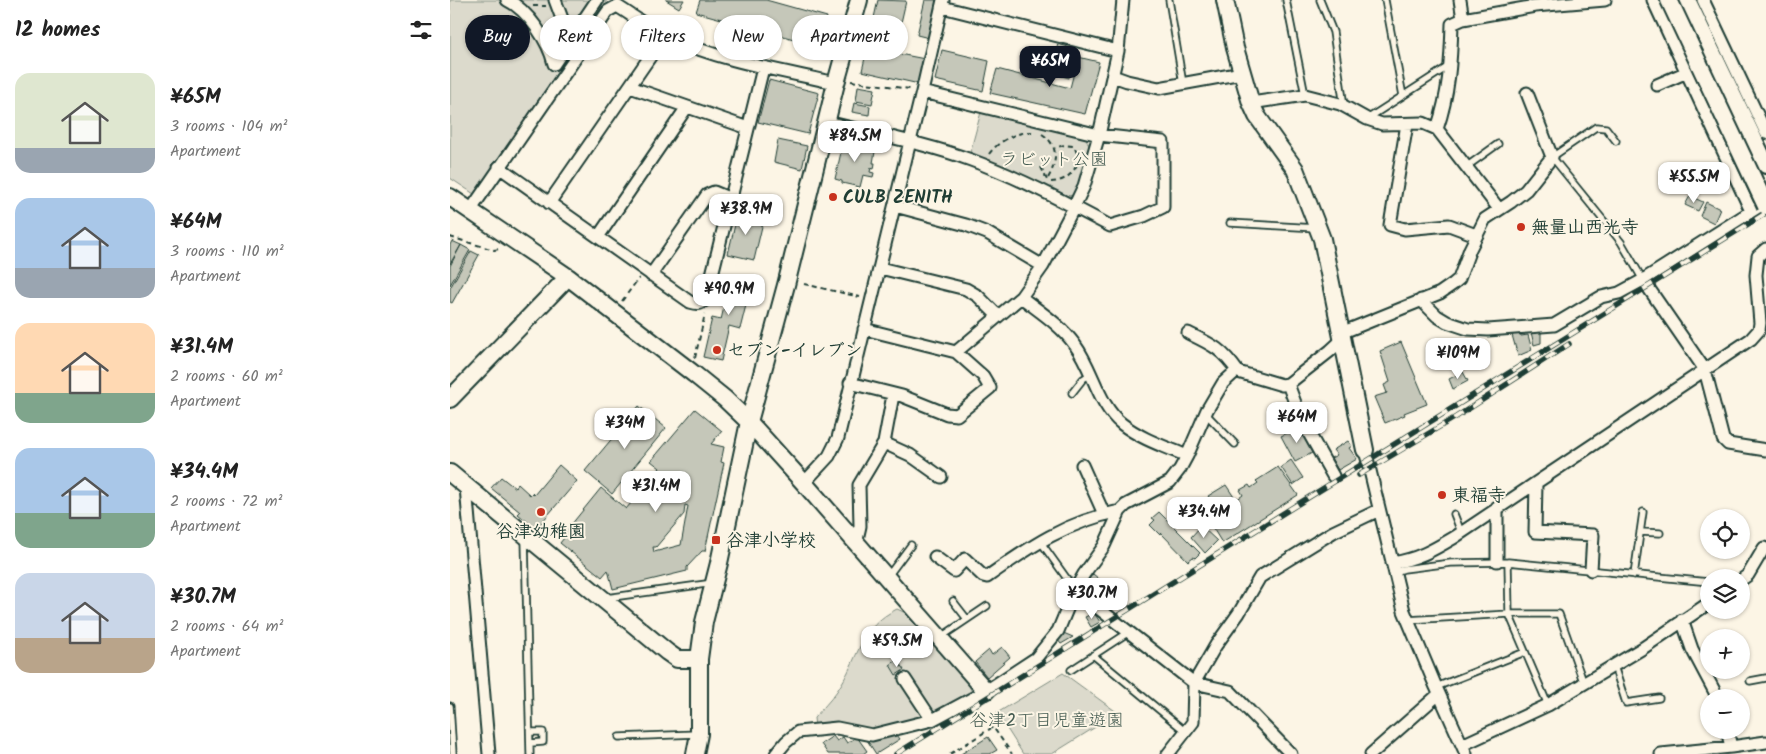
<!DOCTYPE html>
<html lang="en">
<head>
<meta charset="utf-8">
<style>
	:root { --surface:#fff; --page:#f6f6f6; --text:#222; --muted:#767676; --accent:#111827 }
	body { margin:0; font-family:Kalam,"Klee One",sans-serif; background:var(--page); color:var(--text); height:100vh; display:flex; flex-direction:column; font-size:19px; white-space:nowrap }
	* { box-sizing:border-box; margin:0 }
	p { font-size:16px; color:var(--muted) }
	.icon { flex:none; width:28px; height:28px; fill:none; stroke:currentColor; stroke-width:2; stroke-linecap:round; stroke-linejoin:round }
	.map { position:relative; flex:1; overflow:hidden }
	.details { display:flex; flex-direction:column; background:var(--surface); width:450px }
	.details>* { flex:none }
	.top-card { position:absolute; left:15px; top:15px; width:475px; height:45px; display:flex; gap:10px }
	.fabs { position:absolute; left:1250px; top:509px; display:grid; gap:10px }
	.fabs a { display:grid; place-items:center; width:50px; height:50px; border-radius:50%; background:var(--surface); box-shadow:0 1px 4px #0004; font-size:25px }
	.price { position:absolute; translate:-50% -42px; padding:0 11px; border-radius:10px; background:#fff; color:#222; font-size:16px; line-height:32px; filter:drop-shadow(0 1px 2px #0008) }
	.price::after { content:''; position:absolute; left:50%; top:30px; width:15px; height:11px; margin-left:-8px; background:inherit; clip-path:polygon(0 0,100% 0,50% 100%) }
	.price.current { background:var(--accent); color:#fff }
	ul { padding:0; list-style:none }
	li { display:flex; align-items:center; gap:15px; height:125px; padding:0 15px }
	li span { display:grid; place-items:center; flex:none; width:140px; height:100px; border-radius:15px; color:#555 }
	li>.icon { margin-inline-start:auto }
	span .icon { width:60px; height:60px; fill:#fffc; stroke-width:1 }
	li b { font-size:21px }
	h2 { display:flex; justify-content:space-between; align-items:center; height:60px; padding:0 15px; font-size:21px }
	.tag { padding:0 18px; border-radius:22px; background:var(--surface); box-shadow:0 1px 4px #0004; font-size:18px; line-height:45px }
	.tag.current { background:var(--accent); color:#fff }
	main { display:flex; flex:1; min-height:0 }
	.map>svg:first-child { display:block }
	.green { fill:#dcdacc; stroke:#7e8c80 }
	.building { fill:#c5c7b9; stroke:#1f3d34; fill-rule:evenodd }
	.lines { fill:none; stroke-linecap:round; stroke-linejoin:round }
	.lane-casing { stroke:#1f3d34; stroke-width:9 }
	.street-casing { stroke:#1f3d34; stroke-width:15 }
	.secondary-casing { stroke:#1f3d34; stroke-width:20 }
	.path { stroke:#1f3d34; stroke-width:2; stroke-dasharray:5 4; stroke-linecap:butt }
	.lane { stroke:#fcf5e5; stroke-width:5.5 }
	.street { stroke:#fcf5e5; stroke-width:11 }
	.secondary { stroke:#fcf5e5; stroke-width:16 }
	.rail-casing { stroke:#1f3d34; stroke-width:5.5 }
	.rail { stroke:#fcf5e5; stroke-width:4; stroke-dasharray:11; stroke-linecap:butt }
	.secondary-bridge-casing { stroke:#1f3d34; stroke-width:20; stroke-linecap:butt }
	.secondary-bridge { stroke:#fcf5e5; stroke-width:16 }
	.poi-dot { fill:#c8321e; stroke:#fcf5e5; stroke-width:2 }
	.labels { text-anchor:middle; stroke-width:4; stroke-linejoin:round; paint-order:stroke }
	.park-label { font-size:18px; fill:#455c52; stroke:#fcf5e5 }
	.poi-label { font-size:18px; font-weight:bold; fill:#1f3d34; stroke:#fcf5e5; text-anchor:start }
</style>
</head>
<body>
<main>
<section class="details">
<h2>12 homes<svg class="icon" aria-label="filters" viewBox="0 0 24 24"><path d="M4 7h16M4 17h16"/><circle cx="9" cy="7" r="2"/><circle cx="15" cy="17" r="2"/></svg></h2>
<ul>
<li><span style="background:linear-gradient(#dfe7d0 75%,#9aa5b1 0)"><svg class="icon" aria-label="home" viewBox="0 0 24 24"><path d="M3 11l9-7 9 7M6 9v11h12V9"/></svg></span><div><b>¥65M</b><p>3 rooms · 104 m²</p><p>Apartment</p></div></li>
<li><span style="background:linear-gradient(#a9c7e8 70%,#9aa5b1 0)"><svg class="icon" aria-label="home" viewBox="0 0 24 24"><path d="M3 11l9-7 9 7M6 9v11h12V9"/></svg></span><div><b>¥64M</b><p>3 rooms · 110 m²</p><p>Apartment</p></div></li>
<li><span style="background:linear-gradient(#ffd9b3 70%,#7fa58c 0)"><svg class="icon" aria-label="home" viewBox="0 0 24 24"><path d="M3 11l9-7 9 7M6 9v11h12V9"/></svg></span><div><b>¥31.4M</b><p>2 rooms · 60 m²</p><p>Apartment</p></div></li>
<li><span style="background:linear-gradient(#a9c7e8 65%,#7fa58c 0)"><svg class="icon" aria-label="home" viewBox="0 0 24 24"><path d="M3 11l9-7 9 7M6 9v11h12V9"/></svg></span><div><b>¥34.4M</b><p>2 rooms · 72 m²</p><p>Apartment</p></div></li>
<li><span style="background:linear-gradient(#c9d6e8 65%,#b9a48a 0)"><svg class="icon" aria-label="home" viewBox="0 0 24 24"><path d="M3 11l9-7 9 7M6 9v11h12V9"/></svg></span><div><b>¥30.7M</b><p>2 rooms · 64 m²</p><p>Apartment</p></div></li>
</ul>
</section>
<div class="map">
<svg width="1316" height="754" viewBox="0 0 1316 754">
	<rect width="100%" height="100%" fill="#fcf5e5"/>
	<filter id="ink" filterUnits="userSpaceOnUse"><feTurbulence type="fractalNoise" baseFrequency=".02" numOctaves="2"/><feDisplacementMap in="SourceGraphic" scale="10" xChannelSelector="R" yChannelSelector="G"/><feConvolveMatrix kernelMatrix="1 2 1 2 8 2 1 2 1" color-interpolation-filters="sRGB"/></filter>
	<g filter="url(#ink)">
		<!-- green -->
		<path class="green" d="M0,0H157L24,194L0,178Z
			M531,112L636,138L640,148L628,194L618,196L520,153Z
			M447,609L465,617L513,673L522,692L460,730L425,729L389,735L365,727L364,718C372,709 380,701 387,691C409,659 409,627 447,609Z
			M613,673L668,713L602,754H573L547,713Z"/>
		<!-- building -->
		<path class="building" d="M216,0H234L229,8Z
			M250,0H316L377,17L369,46L246,12Z
			M428,0L456,1L444,53L475,59L469,84L412,71Z
			M475,0H488L479,38L467,35Z
			M608,44L625,49L619,78L600,73Z
			M492,50L539,61L533,91L485,80Z
			M628,57L649,62L635,114L540,93L547,69L620,88Z
			M319,80L369,93L358,134L308,122Z
			M408,86L425,89L422,104L406,101Z
			M404,103L420,106L419,115L402,112Z
			M394,139L426,146L423,163H425L424,169L421,168L420,172L424,173L423,177L413,175L410,187L392,183V181L385,179Z
			M328,140L357,146L352,169L324,162Z
			M1240,196L1253,202L1248,211L1235,205Z
			M1256,202L1270,209L1264,223L1250,216Z
			M288,212L314,218L304,260L278,254Z
			M2,241L11,245L0,264V245Z
			M11,245L20,250L0,285V266Z
			M21,251L29,255L2,303L0,302V288Z
			M280,275L306,281L304,291L302,290L300,297H298L290,329L279,326L271,361L253,357L262,318L271,320L279,285H277Z
			M1091,330V343L1084,345L1081,332Z
			M1070,333L1071,336L1078,335L1082,350L1068,356L1062,335Z
			M951,342L977,404L954,413L955,415L935,423L924,397L937,393L934,385L940,382L930,351Z
			M1013,372L1018,381L1003,389L999,379Z
			M189,406L216,428L162,494L135,471Z
			M245,409L272,431L261,444L274,447L271,462L274,463L255,551H252L237,567V571L163,589L158,570L152,577L110,543L114,538L112,536L151,488L176,509L210,468L201,461ZM235,505L238,506L231,545L204,552L203,547H206L234,514Z
			M849,427L862,453L845,462L831,436Z
			M898,441L902,446L899,448L907,459L888,470L881,458L887,455L883,450Z
			M841,460L853,478L843,485L831,467Z
			M109,465L127,481L86,529L68,514L70,512L41,488L51,477L65,488L68,484L80,495L82,493L84,495Z
			M828,467L848,495L772,543L758,520L769,513L758,496L776,485L786,500L793,495L790,490L799,485L801,488L808,483L806,481Z
			M709,512L750,553L745,558L743,557L738,561L711,533L710,535L700,525L705,520L702,518Z
			M751,526L767,541L755,553L741,537Z
			M643,574L671,597L660,610L635,590L641,583L638,580Z
			M644,613L650,622L641,627L635,617Z
			M611,632L623,637L611,644L607,639Z
			M552,647L560,657L537,677L525,662L539,650L542,655Z
			M447,660L454,670L446,675L440,665Z
			M447,735L450,739L426,754L417,740L431,739Z
			M383,736L387,741L393,737L397,743L407,737L417,751L413,754H378L371,744Z
			M538,737L547,750L540,754H511Z"/>
		<g class="lines">
			<!-- lane casing -->
			<g class="lane-casing">
				<path id="lane" d="M719,0L733,84
					M836,0L855,95
					M870,0L883,32L894,106
					M935,0L953,96
					M917,119L999,66
					M1166,141L1156,128L1146,127L1102,157L1171,242L1193,280
					M1016,167L1048,144
					M780,223L866,228
					M622,393L633,379L641,374
					M756,414L785,444
					M1004,514L1011,532
					M1190,532L1210,533
					M75,539L80,754
					M590,541L625,590
					M1058,562L1059,614L1098,705
					M944,572L954,569L1001,563L1058,562L1259,582
					M1184,575L1193,512
					M438,576L461,545
					M156,598L263,583
					M503,601L517,619
					M957,620L1059,614H1109L1134,684
					M491,637L537,606
					M643,655L736,732
					M1164,666L1176,703L1209,698
					M621,670L679,632
					M1300,681L1316,678
					M986,687L1075,652
					M0,706L3,754
					M80,732H93V742L81,743
					M169,737L247,734"/>
			</g>
			<!-- street casing -->
			<g class="street-casing">
				<path id="street" d="M57,0C78,10 99,42 104,64
					M105,0L120,40
					M1010,0L1013,19
					M1203,0L1301,211
					M1253,0L1316,133
					M492,7L668,51
					M104,64L147,0
					M663,76L677,81L709,88L792,73
					M1207,85L1237,72
					M180,87L298,128
					M801,103L855,95L890,104L917,119L932,124L973,123L987,129L1049,209
					M377,122C425,134 475,143 521,160C570,178 615,202 660,226L694,216L713,207V142L649,135L472,92
					M957,124L940,225L955,229L999,225L1026,235
					M987,129C999,94 1001,61 1002,24L1013,19L1085,6L1155,0
					M49,167L240,302C247,304 250,305 256,299L313,68
					M99,203L215,35
					M445,206L516,225L537,233L593,266
					M20,211L158,11L167,6C183,16 199,28 216,36C270,61 328,70 386,83
					M148,237L237,107
					M430,268L516,289L528,296L548,316
					M201,275L257,195L264,192L281,199
					M1193,280L1255,370L1273,439L1278,444L1316,450
					M571,297C590,312 611,325 625,345C643,369 648,405 672,424C691,439 716,447 737,456
					M971,300L987,316L997,322L1018,329L1038,330L1104,325L1151,297L1169,293L1193,280L1316,202
					M738,333C763,345 772,349 788,372
					M891,333L990,293L1003,284L1009,279L1020,249L1035,219L1061,202L1076,190L1102,157L1077,93
					M506,352L571,297L593,266L622,211L634,186L649,135L668,51L673,0
					M400,383L452,396L497,414L507,415L540,388L533,376L506,352L414,329
					M838,384L851,419L883,476
					M434,443L460,455L491,477
					M915,450L954,611L986,687L1016,754
					M632,465L654,514
					M354,483L379,456L388,438L472,92L493,0
					M1086,483L1085,532L1143,535L1141,570
					M16,487L39,754
					M406,544L410,526L409,485L434,443L443,395
					M485,557L504,571L515,559L533,576L537,577C581,546 616,522 670,511
					M1047,561V507
					M942,563C968,559 983,550 1005,537L1301,339L1309,330L1310,323L1306,275L1308,256L1316,249
					M1291,580L1298,575L1314,548
					M625,590L744,683L780,691L841,754
					M1232,620L1242,649L1268,698
					M455,679L482,720
					M1277,730L1281,747
					M1012,745L1098,705L1193,648L1259,603
					M326,754L336,742L348,732L387,728L422,735L482,720L536,691L586,658L608,631L625,590L634,574L654,546L670,511L676,505L720,482L730,469L737,456L757,410L773,383L785,372H788L832,385L838,384L880,351L893,339
					M718,754L743,722L744,683L766,645L789,613L810,577L883,532L929,510
					M921,754L989,694
					M1211,754L1281,747L1316,742"/>
			</g>
			<!-- secondary casing -->
			<g class="secondary-casing">
				<path id="secondary" d="M775,0L785,48L801,103L807,116L845,169L872,239L915,450
					M1237,0L1316,165
					M0,197L118,277L244,374L275,399L299,422L354,483L536,691
					M0,399L118,277
					M0,473L217,652L227,659H249
					M245,754L249,734V659L254,622L269,563L299,422L336,285L386,83L409,0"/>
			</g>
			<!-- path -->
			<path class="path" d="M83,6H96
				M401,81L460,89
				M592,134C610,146 607,163 597,180
				M539,154C549,140 568,131 585,132
				M591,167L597,180
				M601,182C615,182 626,172 629,158L624,146L614,145L605,148
				M0,237L44,250L50,249
				M354,284L410,297
				M172,301L189,278
				M245,358L255,314
				M500,754L543,727L562,754"/>
			<!-- lane -->
			<use href="#lane" class="lane"/>
			<!-- street -->
			<use href="#street" class="street"/>
			<!-- secondary -->
			<use href="#secondary" class="secondary"/>
			<!-- rail casing -->
			<g class="rail-casing">
				<path id="rail" d="M909,475L1006,417L1119,344
					M446,754L1316,213"/>
			</g>
			<!-- rail -->
			<use href="#rail" class="rail"/>
			<!-- secondary-bridge casing -->
			<g class="secondary-bridge-casing">
				<path id="secondary-bridge" d="M1219,0L1316,206"/>
			</g>
			<!-- secondary-bridge -->
			<use href="#secondary-bridge" class="secondary-bridge"/>
		</g>
	</g>
	<!-- markers -->
	<g class="poi-dot">
		<circle cx="383" cy="197" r="5"/>
		<circle cx="1071" cy="227" r="5"/>
		<circle cx="267" cy="350" r="5"/>
		<circle cx="992" cy="495" r="5"/>
		<circle cx="91" cy="512" r="5"/>
		<rect x="261" y="535" width="10" height="10" rx="2.5"/>
	</g>
	<g class="labels">
		<!-- park labels -->
		<g class="park-label">
			<text x="604" y="165">ラビット公園</text>
			<text x="597" y="726">谷津2丁目児童遊園</text>
		</g>
		<!-- poi labels -->
		<g class="poi-label">
			<text x="393" y="203">CULB ZENITH</text>
			<text x="1081" y="233">無量山西光寺</text>
			<text x="277" y="356">セブン-イレブン</text>
			<text x="1002" y="501">東福寺</text>
			<text x="91" y="537" text-anchor="middle">谷津幼稚園</text>
			<text x="276" y="546">谷津小学校</text>
		</g>
	</g>
</svg>
<div class="fabs">
<a><svg class="icon" aria-label="locate" viewBox="0 0 24 24"><circle cx="12" cy="12" r="6"/><path d="M12 2v4M12 18v4M2 12h4M18 12h4"/></svg></a>
<a><svg class="icon" aria-label="layers" viewBox="0 0 24 24"><path d="M12 4l9 5-9 5-9-5zM3 14l9 5 9-5"/></svg></a>
<a>+</a>
<a>−</a>
</div>
<b class="price current" style="left:600px;top:88px">¥65M</b>
<b class="price" style="left:405px;top:163px">¥84.5M</b>
<b class="price" style="left:1244px;top:204px">¥55.5M</b>
<b class="price" style="left:296px;top:236px">¥38.9M</b>
<b class="price" style="left:279px;top:316px">¥90.9M</b>
<b class="price" style="left:1008px;top:380px">¥109M</b>
<b class="price" style="left:847px;top:444px">¥64M</b>
<b class="price" style="left:175px;top:450px">¥34M</b>
<b class="price" style="left:206px;top:513px">¥31.4M</b>
<b class="price" style="left:754px;top:539px">¥34.4M</b>
<b class="price" style="left:642px;top:620px">¥30.7M</b>
<b class="price" style="left:447px;top:668px">¥59.5M</b>
<div class="top-card">
<a class="tag current">Buy</a>
<a class="tag">Rent</a>
<a class="tag">Filters</a>
<a class="tag">New</a>
<a class="tag">Apartment</a>
</div>
</div>
</main>
</body>
</html>
